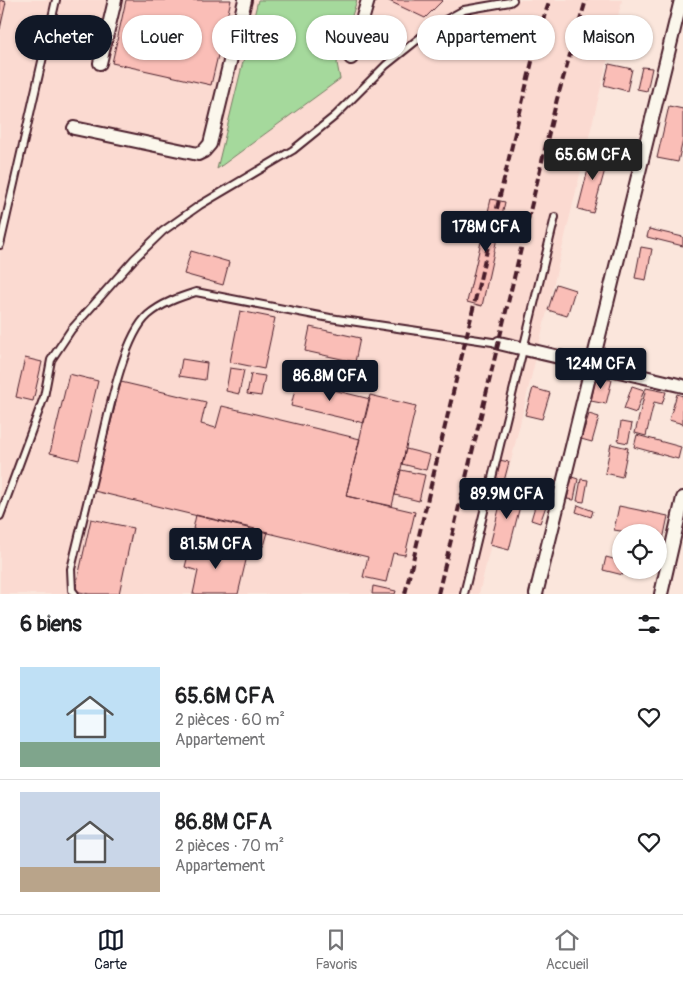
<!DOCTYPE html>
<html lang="fr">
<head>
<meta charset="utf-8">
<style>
	:root { --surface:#fff; --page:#f6f6f6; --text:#202124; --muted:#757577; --line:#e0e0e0; --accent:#111827 }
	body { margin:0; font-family:Pangolin,sans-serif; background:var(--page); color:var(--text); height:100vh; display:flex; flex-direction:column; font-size:19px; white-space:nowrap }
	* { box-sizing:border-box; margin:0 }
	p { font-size:16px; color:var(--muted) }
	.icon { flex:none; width:28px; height:28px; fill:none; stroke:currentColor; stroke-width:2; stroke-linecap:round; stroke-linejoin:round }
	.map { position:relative; height:594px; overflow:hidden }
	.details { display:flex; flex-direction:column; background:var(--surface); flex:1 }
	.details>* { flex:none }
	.guide { position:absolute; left:15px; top:15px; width:654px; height:45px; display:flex; gap:10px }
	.controls { position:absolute; left:612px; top:524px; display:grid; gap:10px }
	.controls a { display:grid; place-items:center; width:55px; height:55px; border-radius:50%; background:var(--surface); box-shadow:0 1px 4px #0004; font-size:25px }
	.price { position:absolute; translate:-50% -42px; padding:0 11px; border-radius:5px; background:var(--accent); color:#fff; font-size:16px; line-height:32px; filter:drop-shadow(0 1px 2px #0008) }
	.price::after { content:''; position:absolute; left:50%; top:30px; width:15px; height:11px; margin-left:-8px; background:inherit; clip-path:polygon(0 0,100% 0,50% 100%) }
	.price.current { background:#222; color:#fff }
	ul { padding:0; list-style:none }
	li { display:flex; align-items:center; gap:15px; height:125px; padding:0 20px }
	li+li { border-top:1px solid var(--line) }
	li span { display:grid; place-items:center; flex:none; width:140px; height:100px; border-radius:0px; color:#555 }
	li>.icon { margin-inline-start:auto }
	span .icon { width:60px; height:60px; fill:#fffc; stroke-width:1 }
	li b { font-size:21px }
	h2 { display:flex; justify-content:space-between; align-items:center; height:60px; padding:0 20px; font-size:21px }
	.pill { padding:0 18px; border-radius:22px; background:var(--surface); box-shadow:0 1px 4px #0004; font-size:18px; line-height:45px }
	.pill.current { background:var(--accent); color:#fff }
	.tabs { display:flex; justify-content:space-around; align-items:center; height:70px; border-top:1px solid var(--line); background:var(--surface); font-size:14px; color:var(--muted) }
	.tabs a { display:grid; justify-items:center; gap:2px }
	.tabs .current { color:var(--accent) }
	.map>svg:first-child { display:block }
	.built { fill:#fbdad1 }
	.green { fill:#a5d99c; stroke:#787c64 }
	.building { fill:#fabeb7; stroke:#4a1f2b }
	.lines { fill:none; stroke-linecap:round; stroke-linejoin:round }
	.service-casing { stroke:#4a1f2b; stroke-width:10 }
	.minor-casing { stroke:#4a1f2b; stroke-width:16 }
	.service { stroke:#fbf7ec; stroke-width:6 }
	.minor { stroke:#fbf7ec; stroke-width:12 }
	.rail { stroke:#4a1f2b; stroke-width:4; stroke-dasharray:8 4; stroke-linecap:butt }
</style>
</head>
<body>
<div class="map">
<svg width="683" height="594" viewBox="0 0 683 594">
	<rect width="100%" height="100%" fill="#fbe6dc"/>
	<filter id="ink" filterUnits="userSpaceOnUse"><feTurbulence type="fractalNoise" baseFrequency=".02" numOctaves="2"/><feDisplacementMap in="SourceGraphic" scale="10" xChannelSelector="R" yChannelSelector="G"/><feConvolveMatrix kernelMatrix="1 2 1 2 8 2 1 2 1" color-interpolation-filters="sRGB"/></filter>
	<g filter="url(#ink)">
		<!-- built -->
		<path class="built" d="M0,0H622L479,594H0Z"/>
		<!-- green -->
		<path class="green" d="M258,0H357L337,63L340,79L217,169Z"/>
		<!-- building -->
		<path class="building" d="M0,0L6,2L0,29Z
			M126,0H231L211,85L112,63Z
			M387,0H443L425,18Z
			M609,64L632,69L627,91L604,85Z
			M642,67L652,68L647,91L637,89Z
			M669,106L683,109V140L678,162L657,158Z
			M593,150L609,155L593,213L578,209Z
			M491,199L505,202L482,306L467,302Z
			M649,229L683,237V246L647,237Z
			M641,247L652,249L646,280L635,278Z
			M191,251L229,262L223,285L184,274Z
			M556,284L575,290L567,316L548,310Z
			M240,311L275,318L264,369L230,362Z
			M310,327L360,338L355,362L305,351Z
			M25,358L42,362L33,401L16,397Z
			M182,359L207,363L205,380L179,376Z
			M230,368L244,370L239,394L226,391Z
			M69,374L98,381L79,460L50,453Z
			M251,374L265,376L261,396L247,394Z
			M596,377L612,380L606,404L591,401Z
			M297,381L370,399L364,423L291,406Z
			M121,382L206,402L201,424L216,428L222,406L360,439L346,496L415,512L405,555L393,553L386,582L363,577L368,557L94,491Z
			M632,386L644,390L636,413L624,409Z
			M533,388L550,393L542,419L525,415Z
			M646,388L666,392L662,404L654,402L646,436L635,433Z
			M677,394L683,396V424L669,420Z
			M370,395L416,406L392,506L346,496Z
			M589,414L599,417L592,442L581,439Z
			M621,422L632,424L628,443L618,441Z
			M637,435L681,447L678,459L634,447Z
			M611,444L628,448L622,477L605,473Z
			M406,449L430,455L426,470L402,464Z
			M499,460L509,462L503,485L494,483Z
			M401,470L425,475L419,501L395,495Z
			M572,477L578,479L574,500L567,499Z
			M581,479L588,480L584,502L577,501Z
			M504,489L523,494L509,550L490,545Z
			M536,503L546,506L540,523L531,520Z
			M578,505L593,511L591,517L576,512Z
			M619,506L668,516L663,540L659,539V532H627L614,530Z
			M196,515L268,532L264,546L193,529Z
			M91,519L133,528L119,594H89L75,591Z
			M191,543L247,556L238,594H193L198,571L185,567Z
			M606,557L621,561V570H624L623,575L603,570Z
			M373,586L396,591L395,594H372Z"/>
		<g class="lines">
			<!-- service casing -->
			<g class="service-casing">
				<path id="service" d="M0,245L56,0
					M0,516L44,397L51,360L71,330L134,259L163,231L200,205L293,150L335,116L386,65L426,33L444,21L464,10L510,2L513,0
					M75,594L72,590L71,569C80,532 89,495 98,458C107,422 122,338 148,315C162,303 180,297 196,292L330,318L499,343
					M464,594L555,217"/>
			</g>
			<!-- minor casing -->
			<g class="minor-casing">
				<path id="minor" d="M351,58L368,0
					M100,63L115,0
					M74,128L198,154L204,151L210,144L245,0
					M499,343L683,386
					M536,594L681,0
					M661,594L683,498"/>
			</g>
			<!-- service -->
			<use href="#service" class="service"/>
			<!-- minor -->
			<use href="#minor" class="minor"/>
			<!-- rail -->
			<path class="rail" d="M405,594L540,28L550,0
				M438,594L557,99L586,0"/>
		</g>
	</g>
</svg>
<div class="controls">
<a><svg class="icon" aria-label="locate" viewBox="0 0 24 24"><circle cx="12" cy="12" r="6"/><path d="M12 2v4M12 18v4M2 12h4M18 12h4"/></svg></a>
</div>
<b class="price current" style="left:593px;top:181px">65.6M CFA</b>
<b class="price" style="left:486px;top:253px">178M CFA</b>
<b class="price" style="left:601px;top:390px">124M CFA</b>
<b class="price" style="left:330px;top:402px">86.8M CFA</b>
<b class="price" style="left:507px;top:520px">89.9M CFA</b>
<b class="price" style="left:216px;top:570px">81.5M CFA</b>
<div class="guide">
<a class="pill current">Acheter</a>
<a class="pill">Louer</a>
<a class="pill">Filtres</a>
<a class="pill">Nouveau</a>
<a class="pill">Appartement</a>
<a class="pill">Maison</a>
</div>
</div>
<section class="details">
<h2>6 biens<svg class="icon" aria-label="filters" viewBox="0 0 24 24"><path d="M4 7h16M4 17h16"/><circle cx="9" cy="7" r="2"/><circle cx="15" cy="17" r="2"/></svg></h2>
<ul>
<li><span style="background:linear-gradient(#bfe0f5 75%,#7fa58c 0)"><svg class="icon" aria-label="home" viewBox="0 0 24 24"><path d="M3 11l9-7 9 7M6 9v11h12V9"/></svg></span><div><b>65.6M CFA</b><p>2 pièces · 60 m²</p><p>Appartement</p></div><svg class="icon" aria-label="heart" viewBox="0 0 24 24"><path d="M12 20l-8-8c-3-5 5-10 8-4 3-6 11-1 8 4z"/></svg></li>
<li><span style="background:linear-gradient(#c9d6e8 75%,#b9a48a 0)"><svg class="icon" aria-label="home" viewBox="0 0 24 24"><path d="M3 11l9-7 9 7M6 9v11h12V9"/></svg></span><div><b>86.8M CFA</b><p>2 pièces · 70 m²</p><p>Appartement</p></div><svg class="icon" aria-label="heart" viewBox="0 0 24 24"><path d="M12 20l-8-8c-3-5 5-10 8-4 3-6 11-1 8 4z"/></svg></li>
</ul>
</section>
<nav class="tabs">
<a class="current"><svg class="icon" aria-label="map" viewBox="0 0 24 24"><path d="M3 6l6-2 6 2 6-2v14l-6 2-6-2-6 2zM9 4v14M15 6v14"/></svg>Carte</a>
<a><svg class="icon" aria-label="saved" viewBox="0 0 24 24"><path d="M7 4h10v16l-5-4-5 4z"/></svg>Favoris</a>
<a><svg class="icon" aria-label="home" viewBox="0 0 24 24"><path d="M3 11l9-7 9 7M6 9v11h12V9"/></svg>Accueil</a>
</nav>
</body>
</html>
